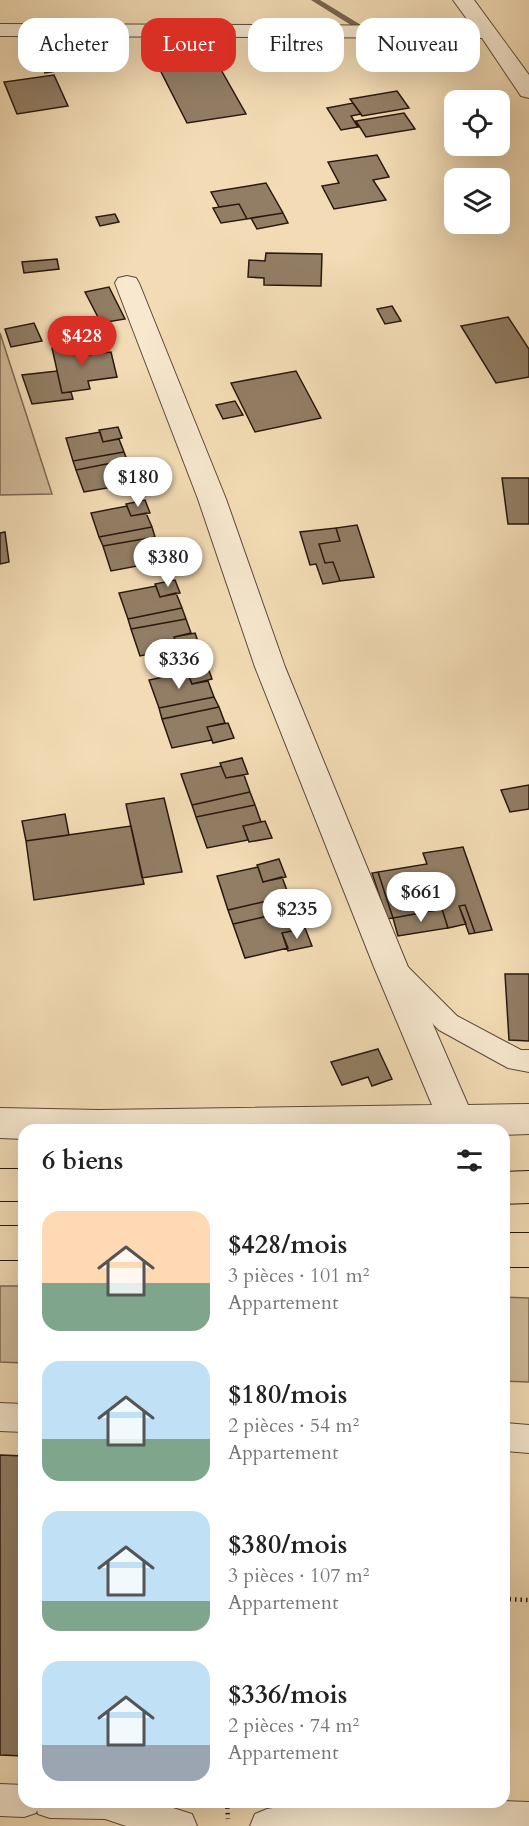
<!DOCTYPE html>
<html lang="fr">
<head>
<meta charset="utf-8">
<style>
	:root { --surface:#fff; --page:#f6f6f6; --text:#222; --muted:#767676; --accent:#d93025 }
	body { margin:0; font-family:Cardo,serif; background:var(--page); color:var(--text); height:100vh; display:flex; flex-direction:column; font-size:22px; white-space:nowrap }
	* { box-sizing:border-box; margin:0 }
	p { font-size:20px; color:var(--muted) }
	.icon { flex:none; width:33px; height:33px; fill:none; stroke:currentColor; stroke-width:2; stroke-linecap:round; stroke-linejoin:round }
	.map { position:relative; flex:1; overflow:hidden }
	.details { position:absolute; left:18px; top:1124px; width:492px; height:684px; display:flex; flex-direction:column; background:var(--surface); border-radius:18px; box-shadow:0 6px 24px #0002 }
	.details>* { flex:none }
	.banner { position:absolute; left:18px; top:18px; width:494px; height:54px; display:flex; gap:12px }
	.buttons { position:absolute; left:444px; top:90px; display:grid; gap:12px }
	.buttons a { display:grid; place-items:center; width:66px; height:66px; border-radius:12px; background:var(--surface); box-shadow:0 6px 24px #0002; font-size:30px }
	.price { position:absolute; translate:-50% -51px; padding:0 14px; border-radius:21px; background:#fff; color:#222; font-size:20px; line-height:39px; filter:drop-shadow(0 2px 3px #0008) }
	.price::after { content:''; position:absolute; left:50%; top:36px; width:18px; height:14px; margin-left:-9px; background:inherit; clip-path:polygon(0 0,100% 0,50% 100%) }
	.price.active { background:var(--accent); color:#fff }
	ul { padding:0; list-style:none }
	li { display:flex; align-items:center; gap:18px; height:150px; padding:0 24px }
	li span { display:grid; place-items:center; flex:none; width:168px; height:120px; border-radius:18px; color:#555 }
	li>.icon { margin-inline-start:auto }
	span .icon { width:72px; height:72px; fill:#fffc; stroke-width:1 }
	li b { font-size:26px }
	h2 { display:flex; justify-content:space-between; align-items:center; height:72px; padding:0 24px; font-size:26px }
	.tag { padding:0 21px; border-radius:18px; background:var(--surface); box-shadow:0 6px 24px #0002; font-size:21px; line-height:54px }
	.tag.active { background:var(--accent); color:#fff }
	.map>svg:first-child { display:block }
	.green { fill:#d1bb99; stroke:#7d6a54; stroke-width:1.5 }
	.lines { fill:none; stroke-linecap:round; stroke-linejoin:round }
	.stream { fill:#796551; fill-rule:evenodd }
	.building { fill:#927e65; stroke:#29180f; stroke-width:1.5 }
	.lane-casing { stroke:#5c4938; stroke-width:2 }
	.street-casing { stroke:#5c4938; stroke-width:2 }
	.highway-casing { stroke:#29180f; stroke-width:2 }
	.path { stroke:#29180f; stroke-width:4.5; stroke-dasharray:1.5 4; stroke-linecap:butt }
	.lane { fill:#f7e8cf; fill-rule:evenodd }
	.street { fill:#f7e8cf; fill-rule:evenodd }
	.highway { fill:#f3dcb5; fill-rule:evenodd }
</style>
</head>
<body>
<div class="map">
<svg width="529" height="1826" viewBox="0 0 529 1826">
	<rect width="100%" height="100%" fill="#f3dcb5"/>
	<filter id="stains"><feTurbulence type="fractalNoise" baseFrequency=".00333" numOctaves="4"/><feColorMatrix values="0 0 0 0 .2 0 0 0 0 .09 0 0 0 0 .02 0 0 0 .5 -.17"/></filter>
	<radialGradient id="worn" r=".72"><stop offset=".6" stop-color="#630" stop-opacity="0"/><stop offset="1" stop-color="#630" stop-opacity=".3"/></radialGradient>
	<!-- green -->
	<path class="green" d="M0,333L52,494L0,495Z
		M0,1286H24V1363L0,1362Z
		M504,1297L529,1298V1382L504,1381Z"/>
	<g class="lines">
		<!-- stream -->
		<path class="stream" d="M311,0H320L361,25L354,27Z"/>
	</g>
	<!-- building -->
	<path class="building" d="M66,44L76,68L45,73L36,48Z
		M211,52L246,114L187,123L155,60Z
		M54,75L68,106L17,114L4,82Z
		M397,91L409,108L362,116L350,99Z
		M353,103L361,114L351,116L358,127L341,130L327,108Z
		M404,113L415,129L366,137L356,121Z
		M377,155L389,177L373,180L386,200L334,209L322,186L339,183L328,162Z
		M266,183L283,213L247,219L239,204L219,207L211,192Z
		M239,204L247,219L221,223L213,208Z
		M283,213L288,223L257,229L251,218Z
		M115,214L119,222L100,226L96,217Z
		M266,253L322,254L321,286L264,285V278L248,277L249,260L265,261Z
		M57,259L59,269L24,273L22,262Z
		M109,287L125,319L101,323L85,292Z
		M392,306L401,321L385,324L377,309Z
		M508,317L529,349V377L496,383L461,326Z
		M34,323L42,341L11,347L5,329Z
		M86,344L88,355L111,352L117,377L88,381L90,389L62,393L52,348Z
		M57,371L62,393L71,392L73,399L32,404L22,375Z
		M296,371L321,418L255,432L231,383Z
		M235,401L243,415L223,419L216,405Z
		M118,427L122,438L103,442L99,430Z
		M100,432L103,442L119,439L124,452L73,461L66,438Z
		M124,452L127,460L76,470L73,461Z
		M127,460L131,473L116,476L119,486L84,492L76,470Z
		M135,473L139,484L120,488L116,476Z
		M502,478H529V524H508Z
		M145,500L150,513L131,516L126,504Z
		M127,506L131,516L146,513L152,527L99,537L91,513Z
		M357,525L374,577L340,581L333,562L325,563L319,544L340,541L336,528Z
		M152,527L155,537L103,546L99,537Z
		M336,528L340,541L319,544L325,563L333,562L340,581L323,584L316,564L310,565L300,532Z
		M5,532L9,562L0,564V533Z
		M155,537L160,550L144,553L148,564L111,571L103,546Z
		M163,549L169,562L149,566L144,553Z
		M175,580L180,593L160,597L155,584Z
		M156,586L160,597L176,593L182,608L128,619L119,593Z
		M182,608L186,619L131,629L128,619Z
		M186,619L191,633L174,637L178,648L140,656L131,629Z
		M195,633L200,647L179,651L174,637Z
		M207,665L212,679L192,684L186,669Z
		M187,672L192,684L208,681L214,697L159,708L149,680Z
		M214,697L219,707L162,719L159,708Z
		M219,707L225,723L207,727L212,740L172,748L162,719Z
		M228,723L234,738L213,743L207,727Z
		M242,758L248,774L226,778L220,763Z
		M221,766L226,778L244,775L250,792L192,805L181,774Z
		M529,785V809L510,812L501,790Z
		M250,792L255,805L196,817L192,805Z
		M164,798L182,872L142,878L126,804Z
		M255,805L261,822L243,826L248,840L207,848L196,817Z
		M65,814L69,835L26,841L22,821Z
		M265,821L272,838L249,842L243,826Z
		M131,826L144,884L34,900L26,841Z
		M463,847L492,930L475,933L465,905L459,906L466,924L448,928L442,909L393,918L378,872L427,864L423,853Z
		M279,859L286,877L263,882L257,865Z
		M258,867L263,882L282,877L289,896L228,910L217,876Z
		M378,872L393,918L387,919L372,873Z
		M289,896L294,910L233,924L228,910Z
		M465,905L475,933L469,934L459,906Z
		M442,909L448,928L398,936L393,918Z
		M294,910L301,929L282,933L288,948L245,958L233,924Z
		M305,928L312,946L288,951L282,933Z
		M505,974H529V1041L509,1040Z
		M378,1049L392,1079L372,1086L368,1077L342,1085L331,1062Z
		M0,1455L24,1456V1756L0,1755Z"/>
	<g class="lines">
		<!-- lane casing -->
		<g class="lane-casing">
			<path id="lane" d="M399,964L408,967L457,1016L521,1050H529V1072L508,1068L439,1030L390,981L387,974L390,967Z
				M0,1403L24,1404V1432L0,1431Z
				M504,1423L529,1425V1453L504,1451Z
				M0,1784L24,1785V1802H154L192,1814L197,1826H126L105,1819L50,1818L38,1814L37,1810L36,1813L24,1817L0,1816Z
				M504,1801L529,1802V1826H250L255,1814L267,1809L308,1802Z"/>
		</g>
		<!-- street casing -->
		<g class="street-casing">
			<path id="street" d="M453,0H474L529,75V98L521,96L482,38L0,36V24L472,26Z
				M127,276L136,278L139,283L226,499L285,667L408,967L468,1105L529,1104V1134L504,1135V1130H24V1139L0,1138V1108L99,1110L432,1105L374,967L255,667L198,499L115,283L118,278Z"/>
		</g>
		<!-- highway casing -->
		<g class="highway-casing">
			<path id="highway" d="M0,1169H24V1201H0Z
				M529,1171V1203L504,1204V1172Z
				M0,1226H24V1260H0Z
				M504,1233H529V1267H504Z"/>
		</g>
		<!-- path -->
		<path class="path" d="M504,1599L529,1600
			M227,1802L228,1819"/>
		<!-- lane -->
		<use href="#lane" class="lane"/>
		<!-- street -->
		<use href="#street" class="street"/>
		<!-- highway -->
		<use href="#highway" class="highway"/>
	</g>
	<rect width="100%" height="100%" filter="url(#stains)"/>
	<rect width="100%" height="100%" fill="url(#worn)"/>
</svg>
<div class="buttons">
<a><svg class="icon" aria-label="locate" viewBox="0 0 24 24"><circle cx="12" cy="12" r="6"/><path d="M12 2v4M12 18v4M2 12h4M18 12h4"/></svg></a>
<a><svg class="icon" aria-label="layers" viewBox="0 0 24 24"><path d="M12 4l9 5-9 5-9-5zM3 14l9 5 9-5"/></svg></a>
</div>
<b class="price active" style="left:82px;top:367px">$428</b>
<b class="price" style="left:138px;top:508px">$180</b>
<b class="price" style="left:168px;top:588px">$380</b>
<b class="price" style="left:179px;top:690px">$336</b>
<b class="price" style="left:421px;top:923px">$661</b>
<b class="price" style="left:297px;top:940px">$235</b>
<div class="banner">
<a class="tag">Acheter</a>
<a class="tag active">Louer</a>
<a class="tag">Filtres</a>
<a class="tag">Nouveau</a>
</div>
<section class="details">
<h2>6 biens<svg class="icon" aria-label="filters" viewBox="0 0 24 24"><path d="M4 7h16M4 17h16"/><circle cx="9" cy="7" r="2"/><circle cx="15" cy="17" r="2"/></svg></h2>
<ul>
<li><span style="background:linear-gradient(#ffd9b3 60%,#7fa58c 0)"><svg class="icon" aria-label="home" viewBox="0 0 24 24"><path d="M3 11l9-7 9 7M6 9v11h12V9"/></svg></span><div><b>$428/mois</b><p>3 pièces · 101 m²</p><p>Appartement</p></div></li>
<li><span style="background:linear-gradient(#bfe0f5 65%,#7fa58c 0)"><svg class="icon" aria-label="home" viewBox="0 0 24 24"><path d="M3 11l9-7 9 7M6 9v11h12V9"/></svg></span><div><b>$180/mois</b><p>2 pièces · 54 m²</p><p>Appartement</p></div></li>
<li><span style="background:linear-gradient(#bfe0f5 75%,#7fa58c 0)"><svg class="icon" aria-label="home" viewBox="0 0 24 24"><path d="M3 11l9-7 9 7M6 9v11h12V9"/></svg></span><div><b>$380/mois</b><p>3 pièces · 107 m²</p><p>Appartement</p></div></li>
<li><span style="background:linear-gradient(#bfe0f5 70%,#9aa5b1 0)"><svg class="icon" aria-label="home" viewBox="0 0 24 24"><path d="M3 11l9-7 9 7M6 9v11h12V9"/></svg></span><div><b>$336/mois</b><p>2 pièces · 74 m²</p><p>Appartement</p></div></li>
</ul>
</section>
</div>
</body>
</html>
